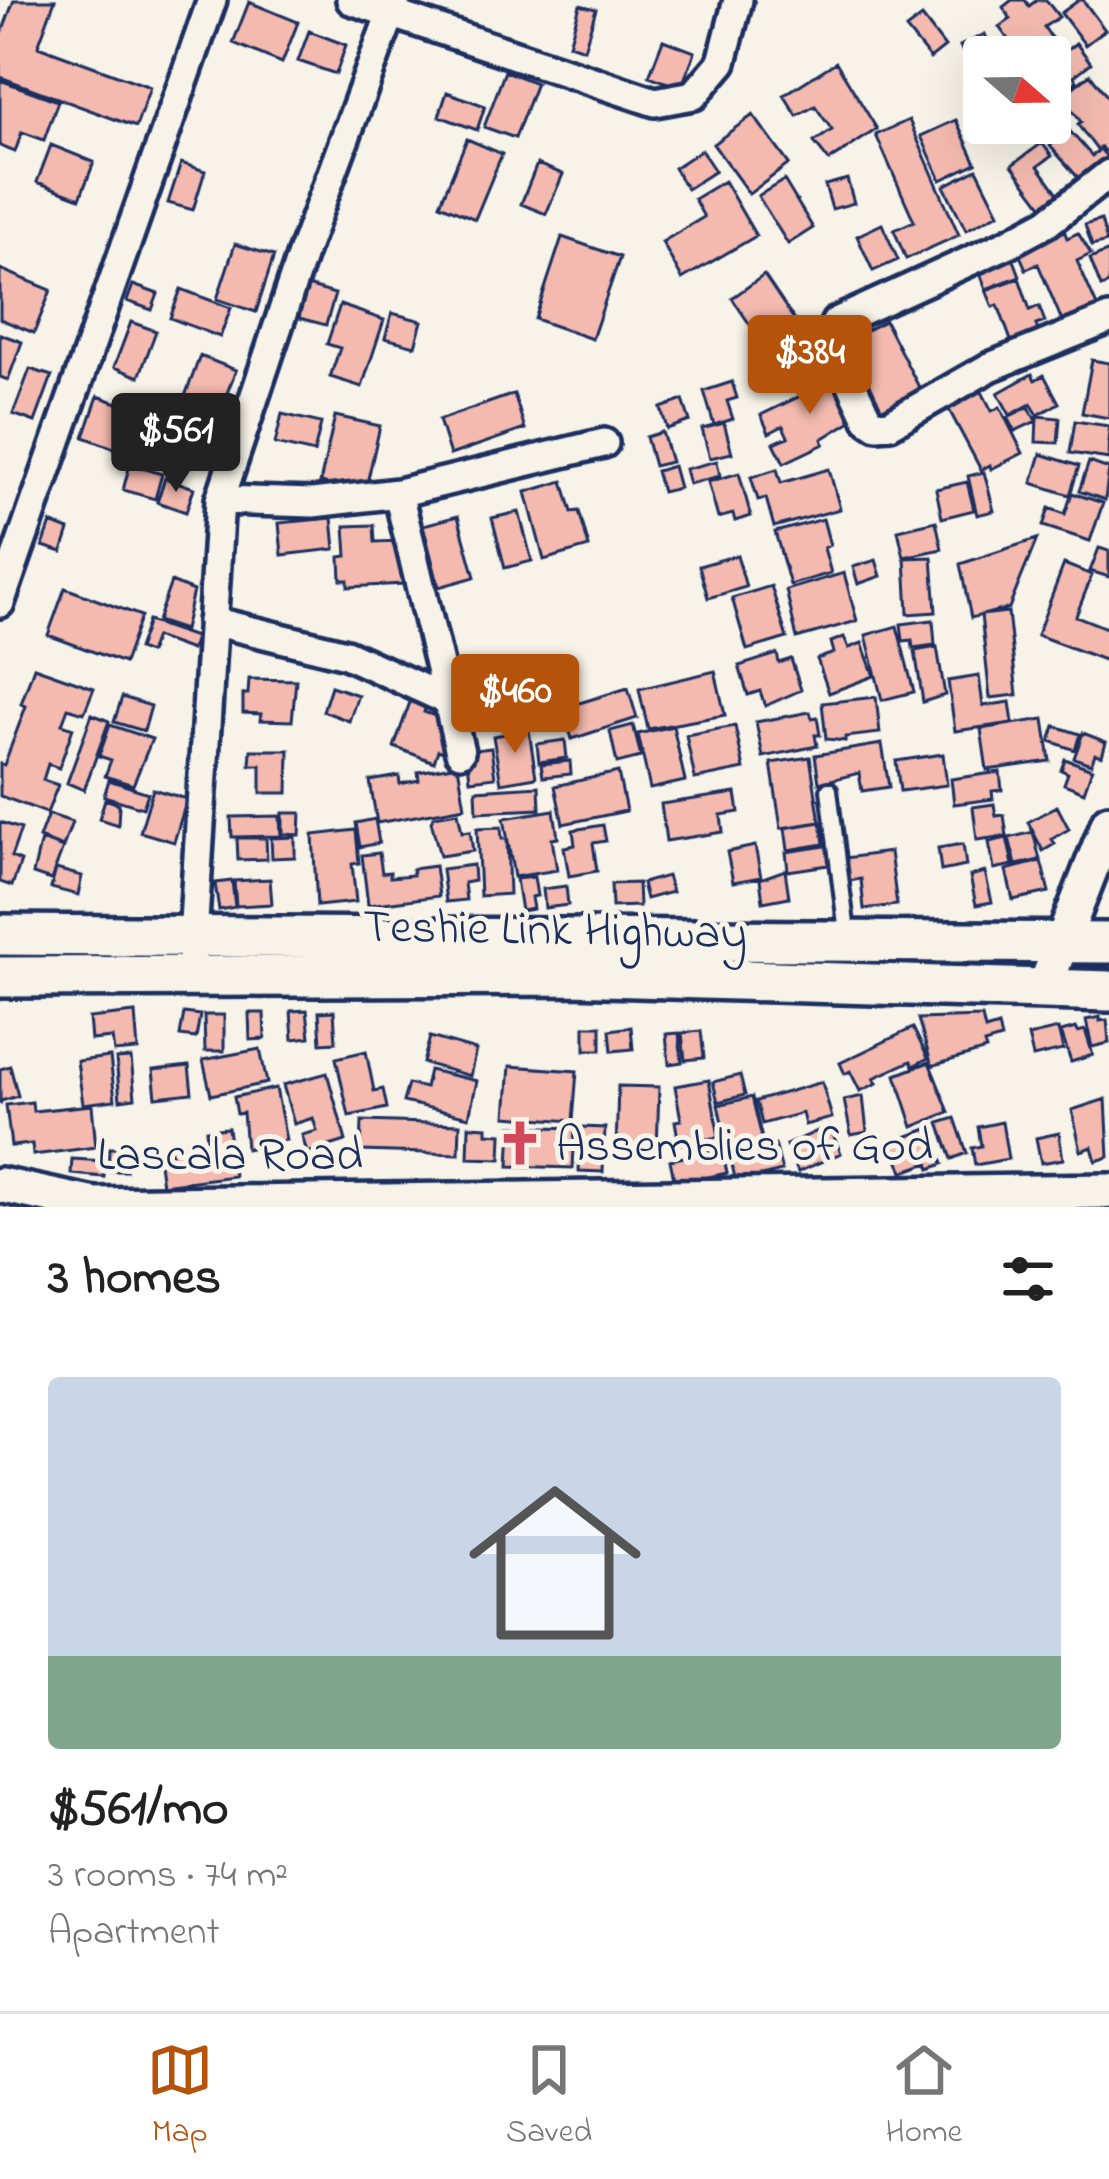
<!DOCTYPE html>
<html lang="en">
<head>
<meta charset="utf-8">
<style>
	:root { --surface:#fff; --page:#f6f6f6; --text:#222; --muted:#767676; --line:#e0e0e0; --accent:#b45309 }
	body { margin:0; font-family:"Indie Flower",sans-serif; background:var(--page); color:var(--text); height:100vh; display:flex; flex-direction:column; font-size:45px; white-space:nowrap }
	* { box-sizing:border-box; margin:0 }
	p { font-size:39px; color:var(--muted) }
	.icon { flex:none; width:66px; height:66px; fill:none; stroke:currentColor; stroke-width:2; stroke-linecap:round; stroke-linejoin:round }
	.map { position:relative; height:1207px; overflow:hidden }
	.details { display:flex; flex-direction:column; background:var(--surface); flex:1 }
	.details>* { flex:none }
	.needle { width:78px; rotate:110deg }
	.controls { position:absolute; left:963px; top:36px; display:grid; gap:24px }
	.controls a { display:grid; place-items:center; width:108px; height:108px; border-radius:12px; background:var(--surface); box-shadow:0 12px 48px #0002; font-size:60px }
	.price { position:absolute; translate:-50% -102px; padding:0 27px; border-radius:12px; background:var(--accent); color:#fff; font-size:39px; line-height:78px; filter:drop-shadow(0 3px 6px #0008) }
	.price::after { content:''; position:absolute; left:50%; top:72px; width:36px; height:27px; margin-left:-18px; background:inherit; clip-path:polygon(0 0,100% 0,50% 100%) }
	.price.current { background:#222; color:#fff }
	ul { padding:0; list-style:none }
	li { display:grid; align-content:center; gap:24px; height:636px; padding:0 48px }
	li span { display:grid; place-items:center; height:372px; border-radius:12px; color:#555 }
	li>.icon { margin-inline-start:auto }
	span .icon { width:216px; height:216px; fill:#fffc; stroke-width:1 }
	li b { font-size:51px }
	h2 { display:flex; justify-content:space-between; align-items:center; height:144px; padding:0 48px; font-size:51px }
	.menu { display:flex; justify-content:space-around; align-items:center; height:168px; border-top:3px solid var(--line); background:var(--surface); font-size:33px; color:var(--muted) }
	.menu a { display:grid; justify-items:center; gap:6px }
	.menu .current { color:var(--accent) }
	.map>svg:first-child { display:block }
	.building { fill:#f4baaf; stroke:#1b2f5e; stroke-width:3 }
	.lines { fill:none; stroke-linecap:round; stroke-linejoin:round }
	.service-casing { stroke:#1b2f5e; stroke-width:22 }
	.minor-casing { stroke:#1b2f5e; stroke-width:36 }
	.tertiary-casing { stroke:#1b2f5e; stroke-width:42 }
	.secondary-casing { stroke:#1b2f5e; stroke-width:48 }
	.service { stroke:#f7f3e8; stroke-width:14 }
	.minor { stroke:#f7f3e8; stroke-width:27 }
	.tertiary { stroke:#f7f3e8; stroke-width:33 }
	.secondary { stroke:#f7f3e8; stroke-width:39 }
	.labels { text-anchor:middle; stroke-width:10; stroke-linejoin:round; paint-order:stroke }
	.street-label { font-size:48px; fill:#1b2f5e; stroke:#f7f3e8 }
	.poi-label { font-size:48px; fill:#1b2f5e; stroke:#f7f3e8; text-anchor:start }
</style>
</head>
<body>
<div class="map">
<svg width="1109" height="1207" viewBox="0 0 1109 1207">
	<rect width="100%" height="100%" fill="#f7f3e8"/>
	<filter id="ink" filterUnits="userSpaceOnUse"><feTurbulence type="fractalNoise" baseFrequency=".00833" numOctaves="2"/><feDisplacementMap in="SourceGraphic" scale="24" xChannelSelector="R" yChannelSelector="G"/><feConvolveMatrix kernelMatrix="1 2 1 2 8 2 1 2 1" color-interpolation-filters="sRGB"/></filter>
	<g filter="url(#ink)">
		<!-- building -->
		<path class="building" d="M14,0H55L38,46L150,87L136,127L0,77V38Z
			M1012,0H1025L1029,6L1037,0H1046L1059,17L1044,27L1062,54L1076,43L1091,63L1074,76L1077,81L1052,99L1050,57H1021L999,27L1011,19L1003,7Z
			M1079,0H1083L1105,30L1085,45L1061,13Z
			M249,2L298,22L282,63L233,43Z
			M580,5L596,9L584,49L569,44Z
			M922,17L945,47L930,59L906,29Z
			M309,31L346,45L336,74L298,61Z
			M985,34L995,57H984V78L977,82L960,46Z
			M663,40L695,52L681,88L649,76Z
			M836,62L877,129L829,161L814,142L832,130L815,106L797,116L784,95Z
			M505,71L536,83L515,138L484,127Z
			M1090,74L1109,99V148L1104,152L1101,147L1097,150L1078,125L1081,122L1062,96Z
			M0,80L58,101L44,140L22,132L15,152L0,146Z
			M447,92L485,106L477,130L439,116Z
			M753,115L789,164L749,194L713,144Z
			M909,120L959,235L906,259L894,230L914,221L876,135Z
			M956,120L976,163L941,180L921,136Z
			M1068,129L1092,156L1100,149L1108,158L1082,182L1050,146Z
			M467,139L502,154L475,219L440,204Z
			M1042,143L1052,156L1038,166L1060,196L1044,208L1012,165Z
			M51,145L94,162L80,198L37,182Z
			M701,150L715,171L687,189L674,168Z
			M181,163L205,171L193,210L168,203Z
			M537,164L563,174L546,214L521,204Z
			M977,169L999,213L966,230L944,186Z
			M847,179L854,203L832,209L825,185Z
			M784,180L813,228L788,244L758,196Z
			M724,181L756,236L682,279L662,242L704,217L694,199Z
			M1101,220L1107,242L1092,246L1085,225Z
			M882,224L898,260L873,271L857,236Z
			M1064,230L1067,238L1078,233L1091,254L1077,261L1100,313L1065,328L1038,264L1026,269L1018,251Z
			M562,237L620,257L592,339L535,319Z
			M235,244L274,256L256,312L217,299Z
			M1010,249L1020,276L986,289L976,262Z
			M1109,251V284L1101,287L1090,259Z
			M0,269L51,290L34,333L0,319Z
			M764,275L797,324L765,347L732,298Z
			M1019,278L1030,310L1039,306L1045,322L1036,325L1040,336L1013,346L998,305L993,307L986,290Z
			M133,285L158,294L152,310L127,301Z
			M307,286L335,294L326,325L299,318Z
			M181,289L231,308L220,337L170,318Z
			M340,305L384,320L362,387L330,377L340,348L327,344Z
			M392,313L422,321L415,346L385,338Z
			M885,321L922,393L882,414L845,341Z
			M131,322L156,331L139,377L114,367Z
			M0,334L22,342L8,380L0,377Z
			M200,356L236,370L213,429L178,415Z
			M1092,360L1109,363V418L1082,413Z
			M30,369L52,376L35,422L13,414Z
			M819,372L825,384L837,378L856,418L822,439L824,444L784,463L774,443L788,437L783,426L769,433L761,415L800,396L797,390L807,385L804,379Z
			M1032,374L1035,380L1044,375L1059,403L1038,415L1031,404L1010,415L998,393Z
			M732,382L737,398L727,401L733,419L714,425L704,391Z
			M980,388L992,411L1000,407L1023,453L991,469L990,465L981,470L947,406Z
			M514,394L525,429L450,455L439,420Z
			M98,396L156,417L141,458L84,437Z
			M683,400L690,421L667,429L661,408Z
			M1029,407L1036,421L1015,431L1008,417Z
			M282,414L321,423L314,453L275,444Z
			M335,416L380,426L365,492L320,483Z
			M1037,416L1060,418L1058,443L1036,442Z
			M1075,421L1109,426V459L1070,453Z
			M724,423L732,453L710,458L702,429Z
			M662,432L671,462L654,466L646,437Z
			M163,438L185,445L176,473L154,466Z
			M1041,454L1079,466L1070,495L1032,483Z
			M717,461L720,476L689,484L685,469Z
			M1089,462L1109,469L1105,500L1079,491Z
			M130,464L162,474L155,499L123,490Z
			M673,466L679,488L662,492L656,471Z
			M777,469L781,483L829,469L840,509L774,527L766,498L758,500L751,477Z
			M984,472L994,511L977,515L968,476Z
			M739,473L751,516L735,521L733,514L718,518L708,482Z
			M165,478L194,488L186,512L157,502Z
			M563,481L572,512L579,511L589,547L544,560L526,492Z
			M967,482L974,510L942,518L936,489Z
			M1072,493L1103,503L1090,541L1043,526L1049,508L1065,514Z
			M519,512L532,561L505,568L492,518Z
			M458,516L475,577L439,587L423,525Z
			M332,518L335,549L282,555L279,523Z
			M823,519L830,545L824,548L831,573L790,585L775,532Z
			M936,521L942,549L904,557L898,530Z
			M51,523L69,530L62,552L43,546Z
			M374,525L375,542L402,541L404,584L348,587V580H341L340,557L347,556L345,526Z
			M1037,539L1009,608L971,618L960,564Z
			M1099,548L1109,551V577L1090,571Z
			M737,555L746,587L708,598L699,566Z
			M932,557L936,612L908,614L905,558Z
			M876,560L881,576L858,584L853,567Z
			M1064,564L1092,575L1076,616L1109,629V662L1037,635Z
			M844,573L857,621L797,638L786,590Z
			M171,582L193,591L184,630L157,621Z
			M771,586L787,638L747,650L732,598Z
			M65,588L141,616L124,663L48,635Z
			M1008,612L1017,695L990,698L981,615Z
			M933,620L935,645L913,648L912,640L903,641L901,624Z
			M148,621L195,637L191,650L155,637L149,653L138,649Z
			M897,626L914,692L882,700L866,635Z
			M844,637L849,648L862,643L874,676L829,693L817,659L834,653L831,642Z
			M937,647L945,695L923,702L915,651Z
			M777,654L779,663L791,659L801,690L765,706L760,691L748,695L739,666Z
			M34,667L94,688L84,713L68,708L62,724L73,728L59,768L48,764L43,780L58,785L47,813L0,796V764L4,765L26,706L21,704Z
			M715,671L725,715L648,729L639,689Z
			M979,676L983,706L1010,702L1013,723L955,731L948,681Z
			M249,679L296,680L292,721L260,720L261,714L243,713V694H248Z
			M331,686L358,695L349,721L323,711Z
			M628,688L637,718L572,739L563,708Z
			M414,691L429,697L424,712L449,721L453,734L446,753L438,750L434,762L394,747Z
			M122,697L151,706L144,731L114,722Z
			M876,697L880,733L845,737V741L826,739L822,703Z
			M810,712L812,718L817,717L820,735H815L817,746L763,757L756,722Z
			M92,714L109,721L84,790L67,783Z
			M1044,719L1050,761L987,770L981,729Z
			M110,725L152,739L133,785L105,776L111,760L99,756Z
			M633,725L641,757L617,763L610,731Z
			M673,726L685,781L650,789L638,734Z
			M735,726L744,769L695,779L686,735Z
			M1055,726L1080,734L1075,750L1050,741Z
			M529,730L536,777L501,783L493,736Z
			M1083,733L1106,742L1102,756L1095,754L1091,764L1074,758Z
			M565,740L567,758L539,762L537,744Z
			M882,744L889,787L862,791L859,773L819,783L815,755Z
			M491,748L495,777L470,780L467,751Z
			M251,750H289L288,793H261V765H250Z
			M943,754L947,785L900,791L896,761Z
			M810,757L820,822L781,828L771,763Z
			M1065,759L1092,769L1084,792L1064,784L1068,773L1061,770Z
			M570,761L571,774L543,777L541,764Z
			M458,765L465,807L377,823L370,781L399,776L400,784L419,780L418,772Z
			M618,772L626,811L563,824L555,786Z
			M1000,772L1002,790L992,791L993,799L954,804L951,779Z
			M109,780L148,793L143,808L104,796Z
			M539,786L540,809L477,812L476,790Z
			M153,789L187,799L174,842L140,832Z
			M736,793L739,812L721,815L723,832L666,841L661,804Z
			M105,799L119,804L118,825L99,819Z
			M994,804L996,816L1004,815L1007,836L977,840L973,807Z
			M1057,806L1069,829L1052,839L1055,844L1043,851L1028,822Z
			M554,810L558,838L552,839L557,870L514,877L504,818Z
			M458,812L462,832L470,831L473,851L440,856L431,821L434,816Z
			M283,813H301L300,835L283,834Z
			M48,814L72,822L63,847L39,838Z
			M280,816L281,836L232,837L231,817Z
			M375,819L379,843L360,847L356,823Z
			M0,822L21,829L11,857L21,861L12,886L0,882Z
			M821,822L824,844L788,850L785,828Z
			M603,825L606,841L593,843L597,871L569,876L564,847L575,845L573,830Z
			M501,827L502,839H507L509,894L480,896L477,828Z
			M356,830L359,863L352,864L356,902L317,906L313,835Z
			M1033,832L1040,860L1016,865L1009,838Z
			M295,837V857L272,858L271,838Z
			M237,838H266L267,859L238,860Z
			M1007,838L1013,865L994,869L989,842Z
			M41,840L63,848L51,880L33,874Z
			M963,844L966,866L941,871L938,848Z
			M832,845L835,864L788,871L786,852Z
			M755,846L761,877L733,882L727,852Z
			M890,852L897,905L864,909L861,879L848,881L845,858Z
			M379,853L382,873L390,872V877L413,875L412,869L435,866L439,896L368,905L362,855Z
			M1041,861L1049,892L1013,900L1006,870Z
			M473,865L474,881L464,883L466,900L446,902L442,869Z
			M56,869L82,876L78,895L51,888Z
			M785,870L789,897L763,902L760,879Z
			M985,872L992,902L976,905L970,876Z
			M667,876L672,892L646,899L642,883Z
			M534,877L537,896L531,897L533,909L521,911L516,879Z
			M270,879L272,904L236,906L234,881Z
			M232,881L235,907L219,910L215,883Z
			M638,883L639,906L612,907L611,884Z
			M566,886L568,905L545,908L543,889Z
			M307,1010L310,1037L293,1039L291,1011Z
			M334,1011L336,1042L321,1043L319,1012Z
			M135,1013L138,1050L114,1052L112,1038L91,1040L89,1018Z
			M184,1013L200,1015L196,1038L180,1036Z
			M249,1013H264L265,1039L250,1040Z
			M204,1015H224V1051H205Z
			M982,1017L985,1030L998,1026L1001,1039L984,1044L986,1050L932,1066L918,1019Z
			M1100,1017V1021L1107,1020L1109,1043L1092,1047L1086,1020Z
			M585,1026H601V1050H585Z
			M631,1027L633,1049L612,1051L610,1030Z
			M913,1028L928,1058L913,1066L911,1061L874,1078L877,1083L860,1091L850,1071L845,1074L840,1063Z
			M1076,1028L1078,1032L1085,1030L1093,1055L1071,1062L1061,1032Z
			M1058,1029L1063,1050L1033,1057L1028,1036Z
			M701,1031L704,1058L685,1060L682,1033Z
			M679,1033L682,1062L669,1064L666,1034Z
			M430,1037L476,1050L470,1076L423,1063Z
			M260,1049L267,1083L211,1095L203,1060Z
			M366,1051L374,1091L383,1089L387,1108L349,1116L336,1058Z
			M110,1057L115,1100L83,1104L77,1061Z
			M131,1058L135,1098L120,1100L116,1059Z
			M929,1062L949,1112L913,1127L896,1075Z
			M10,1066L18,1096L1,1101L0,1105V1069Z
			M189,1066L192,1093L156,1097L153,1070Z
			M510,1066L577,1071L573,1121L506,1116Z
			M429,1070L477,1081L469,1117L403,1102L408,1084L425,1088Z
			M327,1073L346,1141L307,1153L302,1135L317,1131L313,1118L294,1124L283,1085Z
			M740,1075L745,1095L718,1102L713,1082Z
			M709,1080L719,1137L679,1144L675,1121L681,1120L675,1086Z
			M822,1082L832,1118L805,1125L802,1113L762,1124L756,1101Z
			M618,1086L659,1087L657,1151L616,1149Z
			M276,1088L286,1140L246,1149L243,1113L237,1114L234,1097Z
			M863,1096L867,1132L851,1135L844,1100Z
			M752,1097L764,1147L775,1144L782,1171L736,1182L718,1105Z
			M1106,1099L1109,1157L1096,1161L1092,1147L1081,1151L1072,1110Z
			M32,1102L33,1111L92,1105L96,1147L33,1155L32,1144L11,1146L6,1105Z
			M955,1118L967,1153L952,1159L939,1123Z
			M362,1121L460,1124L459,1154L361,1151Z
			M1002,1122L1008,1159L975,1165L972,1148L981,1146L978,1127Z
			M469,1126L487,1127V1133L502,1134L501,1159L468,1158Z
			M511,1126L575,1128L573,1168L509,1166Z
			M829,1126L841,1153L798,1172L786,1145Z
			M581,1127L605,1128L603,1172L579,1171Z
			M228,1128L234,1176L162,1185L158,1156L171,1154L170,1144L207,1139L206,1130Z
			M930,1128L943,1164L930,1169L928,1163L903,1172L892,1142Z
			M1059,1133L1063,1159L1041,1163L1036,1138Z
			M109,1148H126V1171H108Z
			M722,1149L727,1173L675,1184L670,1160Z
			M72,1159L105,1161L104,1177L71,1174Z"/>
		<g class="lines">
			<!-- service casing -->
			<g class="service-casing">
				<path id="service" d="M829,790L848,940"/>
			</g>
			<!-- minor casing -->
			<g class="minor-casing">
				<path id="minor" d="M351,0L655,102L694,95L722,62L738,0
					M1109,174L1048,222L1007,244L836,322L829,336L868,419L877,425L890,424L990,367L1109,319
					M398,493L460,752
					M220,500L313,503L398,493L604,443
					M0,603L212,0
					M212,621L346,654L447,700
					M192,954L220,500L302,254L396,0"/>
			</g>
			<!-- tertiary casing -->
			<g class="tertiary-casing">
				<path id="tertiary" d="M1044,989L1109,822
					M0,1185L94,1205L1109,1191"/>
			</g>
			<!-- secondary casing -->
			<g class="secondary-casing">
				<path id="secondary" d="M0,935L1109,943
					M0,977L571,975L1109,991"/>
			</g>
			<!-- service -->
			<use href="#service" class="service"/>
			<!-- minor -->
			<use href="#minor" class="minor"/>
			<!-- tertiary -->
			<use href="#tertiary" class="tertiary"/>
			<!-- secondary -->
			<use href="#secondary" class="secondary"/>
		</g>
	</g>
	<!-- icons -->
	<defs>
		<g id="church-bare" transform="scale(3.6)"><path d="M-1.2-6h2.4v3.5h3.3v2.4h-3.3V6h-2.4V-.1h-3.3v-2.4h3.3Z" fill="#d1495b" stroke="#f7f3e8" stroke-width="2.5" paint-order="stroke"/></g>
	</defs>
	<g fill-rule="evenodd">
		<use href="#church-bare" x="520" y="1143"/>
	</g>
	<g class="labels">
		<!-- street labels -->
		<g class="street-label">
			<text transform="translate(555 927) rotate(1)" y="17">Teshie Link Highway</text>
			<text x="230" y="1169">Lascala Road</text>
		</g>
		<!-- poi labels -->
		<g class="poi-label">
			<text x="556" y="1160">Assemblies of God</text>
		</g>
	</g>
</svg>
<div class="controls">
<a><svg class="needle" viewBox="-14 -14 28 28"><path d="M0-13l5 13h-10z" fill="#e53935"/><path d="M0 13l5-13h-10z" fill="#767676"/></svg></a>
</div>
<b class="price" style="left:810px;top:417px">$384</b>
<b class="price current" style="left:176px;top:495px">$561</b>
<b class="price" style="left:515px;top:756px">$460</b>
</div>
<section class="details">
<h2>3 homes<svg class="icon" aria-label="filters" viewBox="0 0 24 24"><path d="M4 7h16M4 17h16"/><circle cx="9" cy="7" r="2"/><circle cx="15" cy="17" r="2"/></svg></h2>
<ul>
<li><span style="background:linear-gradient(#c9d6e8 75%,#7fa58c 0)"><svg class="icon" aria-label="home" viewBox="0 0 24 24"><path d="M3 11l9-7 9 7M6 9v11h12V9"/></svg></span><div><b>$561/mo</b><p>3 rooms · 74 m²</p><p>Apartment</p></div></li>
</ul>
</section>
<nav class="menu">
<a class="current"><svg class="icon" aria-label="map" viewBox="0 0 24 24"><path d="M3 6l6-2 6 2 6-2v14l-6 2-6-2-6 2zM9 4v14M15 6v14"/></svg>Map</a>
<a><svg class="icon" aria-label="saved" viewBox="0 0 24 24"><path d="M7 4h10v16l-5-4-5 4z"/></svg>Saved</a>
<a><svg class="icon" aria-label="home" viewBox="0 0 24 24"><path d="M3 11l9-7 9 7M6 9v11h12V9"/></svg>Home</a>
</nav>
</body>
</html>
